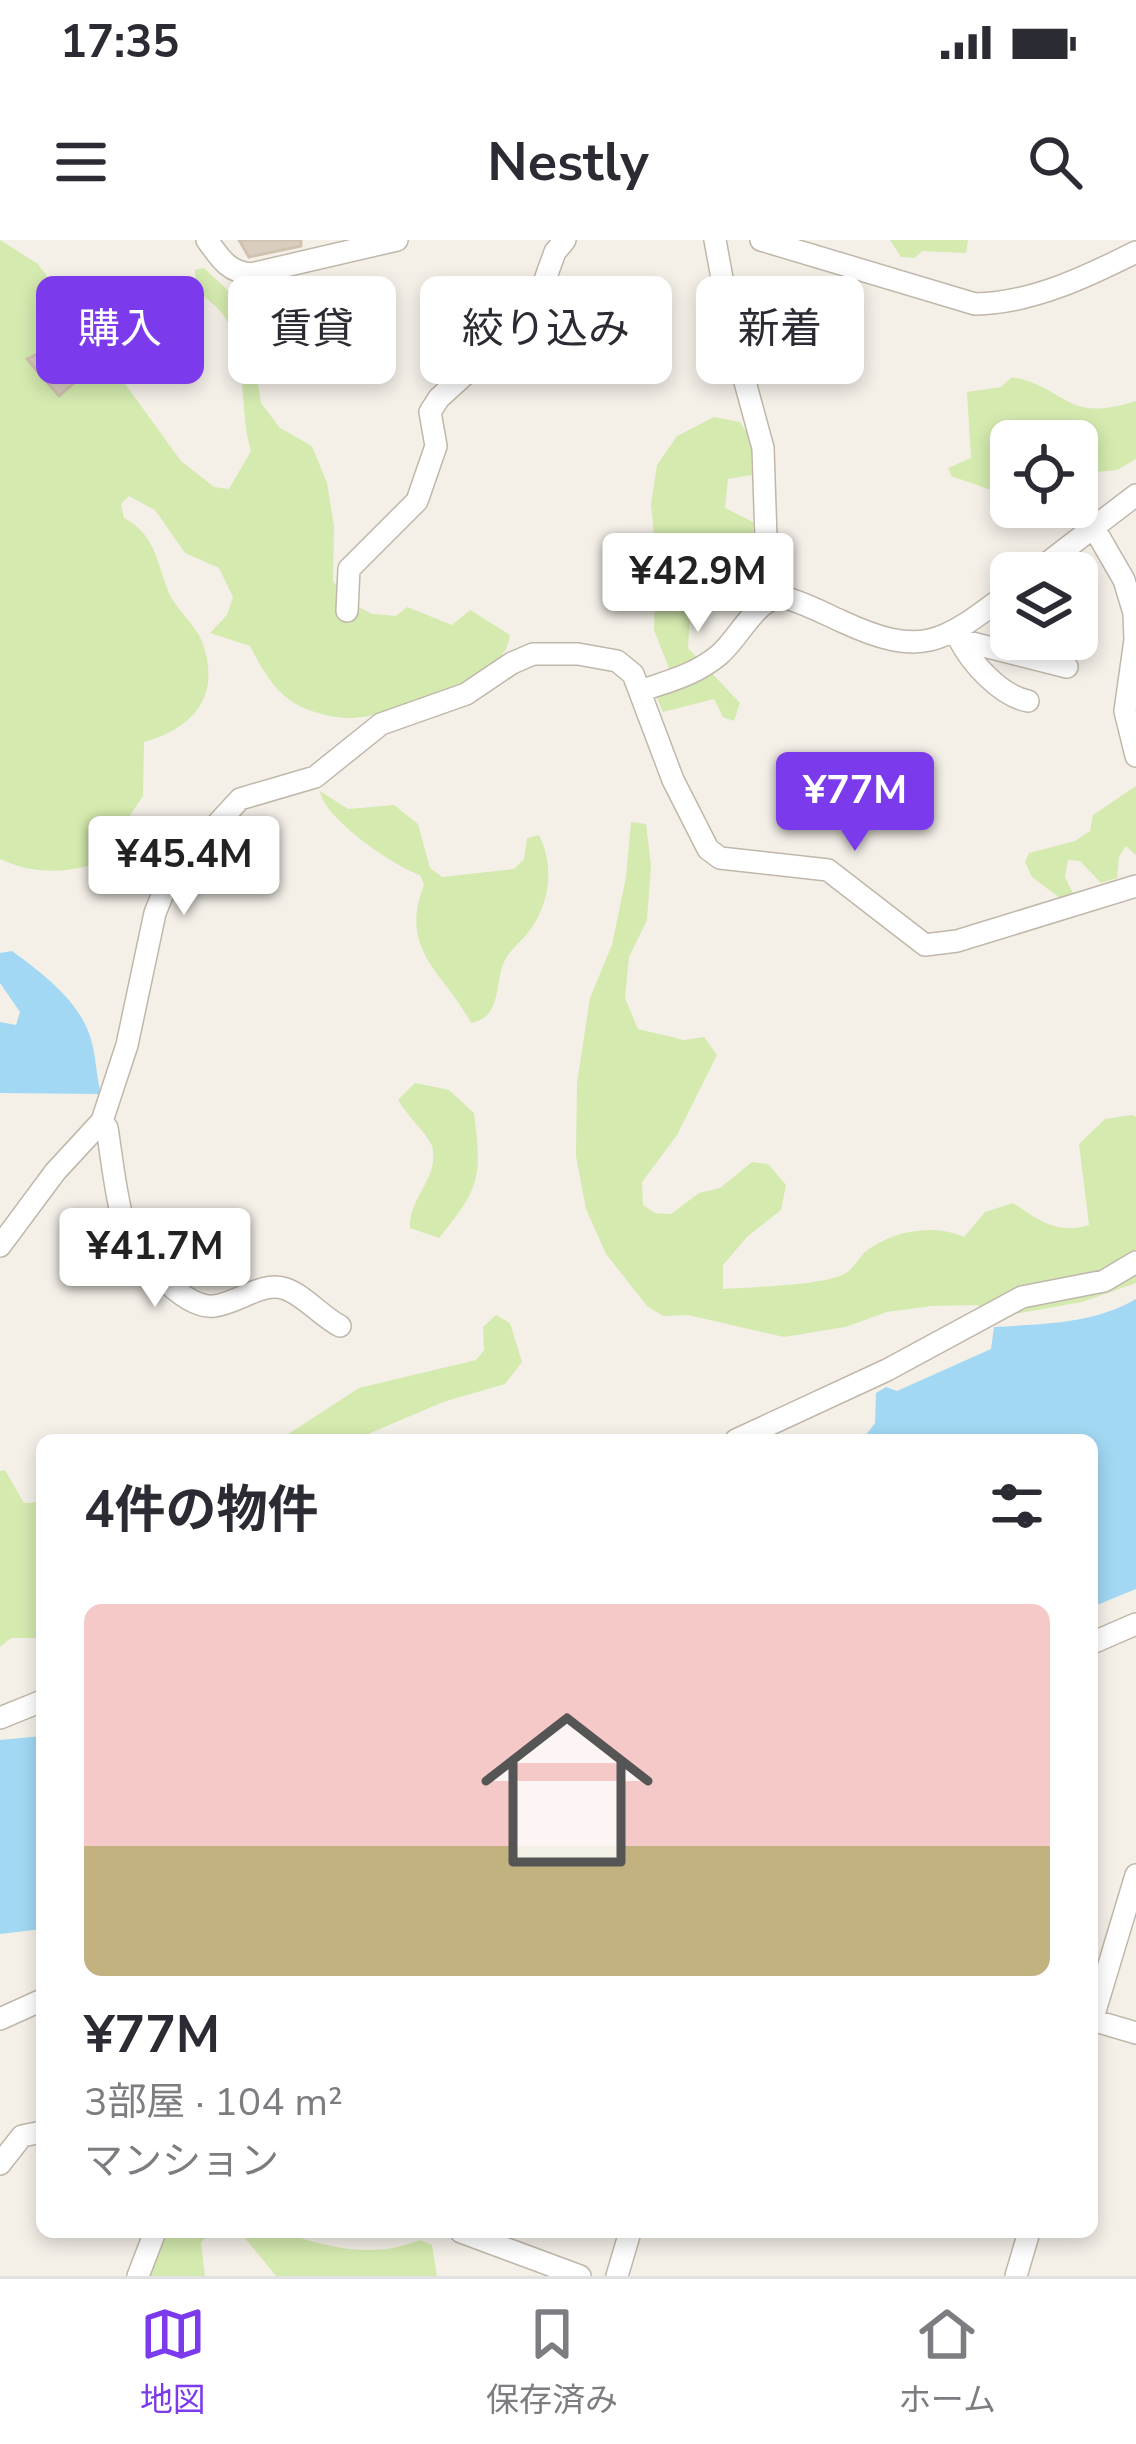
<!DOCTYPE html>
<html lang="ja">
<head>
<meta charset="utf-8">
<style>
	:root { --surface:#fff; --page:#f2f2f3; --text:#2b2b33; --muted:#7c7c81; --line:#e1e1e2; --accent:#7c3aed }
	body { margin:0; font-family:"Nunito Sans","Noto Sans JP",sans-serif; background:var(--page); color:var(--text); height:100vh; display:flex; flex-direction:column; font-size:45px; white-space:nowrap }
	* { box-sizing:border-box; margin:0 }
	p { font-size:39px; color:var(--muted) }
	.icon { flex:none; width:66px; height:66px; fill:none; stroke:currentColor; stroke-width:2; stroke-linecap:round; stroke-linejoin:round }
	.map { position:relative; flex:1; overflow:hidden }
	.panel { position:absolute; left:36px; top:1194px; width:1062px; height:804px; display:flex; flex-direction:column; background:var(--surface); border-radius:18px; box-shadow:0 6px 18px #0003 }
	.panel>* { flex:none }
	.hud { position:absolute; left:36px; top:36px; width:1065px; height:108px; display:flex; gap:24px }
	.tools { position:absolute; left:990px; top:180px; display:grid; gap:24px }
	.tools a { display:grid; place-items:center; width:108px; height:108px; border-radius:18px; background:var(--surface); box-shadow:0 6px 18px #0003; font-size:60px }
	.price { position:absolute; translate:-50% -102px; padding:0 27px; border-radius:12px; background:#fff; color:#222; font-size:39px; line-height:78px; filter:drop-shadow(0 3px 6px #0008) }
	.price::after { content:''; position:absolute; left:50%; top:72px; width:36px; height:27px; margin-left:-18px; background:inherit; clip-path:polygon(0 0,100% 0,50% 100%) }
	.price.active { background:var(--accent); color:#fff }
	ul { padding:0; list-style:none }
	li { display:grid; align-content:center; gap:24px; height:636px; padding:0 48px }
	li span { display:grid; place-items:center; height:372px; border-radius:18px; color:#555 }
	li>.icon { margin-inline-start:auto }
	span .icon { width:216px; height:216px; fill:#fffc; stroke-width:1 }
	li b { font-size:51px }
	h2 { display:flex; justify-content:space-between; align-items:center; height:144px; padding:0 48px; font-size:51px }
	.pill { padding:0 42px; border-radius:18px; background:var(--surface); box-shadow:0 6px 18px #0003; font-size:42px; line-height:108px }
	.pill.active { background:var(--accent); color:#fff }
	.status { display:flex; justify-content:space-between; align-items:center; height:84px; padding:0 60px; background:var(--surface); direction:ltr }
	.status svg { height:33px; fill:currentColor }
	header { display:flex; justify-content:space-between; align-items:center; height:156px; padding:0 48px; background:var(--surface); font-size:54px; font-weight:700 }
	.tab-bar { display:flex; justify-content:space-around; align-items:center; height:168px; border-top:3px solid var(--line); background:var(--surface); font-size:33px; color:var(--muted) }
	.tab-bar a { display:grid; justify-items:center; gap:6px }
	.tab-bar .active { color:var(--accent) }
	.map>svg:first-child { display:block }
	.green { fill:#d4eaaf }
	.water { fill:#a2d8f3 }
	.building { fill:#d9cdbf; stroke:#d1c2af; stroke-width:3 }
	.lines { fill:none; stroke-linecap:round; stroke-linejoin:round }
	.minor-casing { stroke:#c0b7aa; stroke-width:24 }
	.minor { stroke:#fff; stroke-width:21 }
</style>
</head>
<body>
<div class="status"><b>17:35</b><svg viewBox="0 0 49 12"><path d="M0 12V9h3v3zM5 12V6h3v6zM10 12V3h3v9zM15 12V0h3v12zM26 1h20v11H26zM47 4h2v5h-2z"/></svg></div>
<header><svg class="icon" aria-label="menu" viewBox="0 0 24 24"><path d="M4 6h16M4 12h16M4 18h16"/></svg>Nestly<svg class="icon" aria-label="search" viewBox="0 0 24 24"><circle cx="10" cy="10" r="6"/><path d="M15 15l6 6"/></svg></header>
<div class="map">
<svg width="1136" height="2036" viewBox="0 0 1136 2036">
	<rect width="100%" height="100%" fill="#f4f0e8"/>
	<!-- green -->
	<path class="green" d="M0,0L38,24L181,221L214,247L229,249L251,211C238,168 249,114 224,76C217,66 204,57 196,48L195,30L204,28L235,57L250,93L261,163L280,188L312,206L327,243L334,286L333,341L350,362L372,374L396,376L407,367L452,385L470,370L510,395C509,399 507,409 504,412C483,443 387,478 350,478C335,478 318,474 304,468C277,457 263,431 250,406L210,393L227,375L233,357L219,328L185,313L155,270L129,256L121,264L124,278C158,296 156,325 171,357C180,374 196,385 203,404C221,457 193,488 144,502L143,556L123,586L125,613C84,631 42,639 0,619Z
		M890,0H968L966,13L922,11L915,18L901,17Z
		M1012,137C1069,148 1064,184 1136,161V219L1117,230L1077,234V201H1011V254C989,252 973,242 952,237L948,228L971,218L967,152L1001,147Z
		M714,177L740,182L751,200L752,235L728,239L725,268L753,282V336L740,343L742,366L713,368L690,377L688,408L740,463L734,481L723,477L714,459L663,472L656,456L676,446L654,390L656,317L651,264L657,225L677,196Z
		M1136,546V615L1126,606L1119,617L1117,638L1101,643L1080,621L1068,620L1065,637L1073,653L1061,659L1032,637L1025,622L1029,613L1075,601L1090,591L1093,575Z
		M320,551L348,569L394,565L418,584L430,628L442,637L514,629L524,619L527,598L539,595C555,628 550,663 528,693C520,703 509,710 504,722C494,746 502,777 471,783C444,732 398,711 424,645L420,635C395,627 323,578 320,551Z
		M631,582L646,584L651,625L647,680L629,717L625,758L638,789L684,800L704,797L717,815L677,895L642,942L643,965L655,973L671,974L699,953L720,948L752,922L768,924L786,945L781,970L747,997L723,1025V1049C749,1047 825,1046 846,1033C853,1029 859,1018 865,1012C892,991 933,983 964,997L985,972L1013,963C1039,980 1057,995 1089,985L1079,904L1105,879L1132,875L1136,877V1043L1082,1062L1026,1072L1002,1076L977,1065L932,1066L887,1072L845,1087L784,1097L688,1075L663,1076L647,1066L606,1014L586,969L576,916L577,843L590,758L612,705L626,637Z
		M415,843L449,850L474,873C482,936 481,947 439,998L410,988C409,956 440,938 432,906C429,896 405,873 398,860Z
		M496,1075L510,1083L522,1122L505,1144L443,1162L354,1200H279L359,1148L476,1120L484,1110L483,1087Z
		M5,1230L24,1263L42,1262V1398H11L0,1407V1231Z
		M168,1992H209L201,2003L205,2036H150L158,2008Z
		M240,1992C251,1992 268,1989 279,1992C327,2006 370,2020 420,2000L432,2005L437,2036H276Z"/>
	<!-- water -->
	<path class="water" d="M12,711C42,733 78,760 90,796C96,814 96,835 101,854L0,853V782L16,785L20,772L0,743V713Z
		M1136,1059V1349L1092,1367V1200H862L875,1183L876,1153L886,1147L897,1151L991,1109L994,1087C1043,1084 1093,1084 1136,1059Z
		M42,1496V1689L0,1694V1500Z"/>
	<!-- building -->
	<path class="building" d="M239,0H301V6L249,17Z
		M56,105L83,135L59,156L27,119Z"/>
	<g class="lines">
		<!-- minor casing -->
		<g class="minor-casing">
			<path id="minor" d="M207,0C220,18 228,32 251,34L397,0
				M715,0L733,98L763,208L768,359
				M761,0L975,64C1032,63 1086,37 1136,12
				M1094,288L1124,340L1134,373L1135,400L1125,471L1136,516
				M1034,333L1136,255
				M347,371L349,329L417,261L436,206L430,172L439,158L504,99L542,48L555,12L565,0
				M959,399C971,423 1001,456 1028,461
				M960,400L1067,427
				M640,451C669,441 695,435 719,415C739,398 753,364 779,356C801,361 821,372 841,381C923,419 942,403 1011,351
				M102,881L107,888C112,919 115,951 123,981C132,1009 182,1070 214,1066C237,1064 263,1040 286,1049C305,1056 321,1076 340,1086
				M0,1006L55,932L102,881L127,805L155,673L164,651L175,630L240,559L315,537L381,484L466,454L512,423L533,414H578L617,421L633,434L673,540L708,609L720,618L828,630L925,705L957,701L1136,646
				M736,1200L887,1130L1022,1057L1104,1041L1136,1022
				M1092,1403L1136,1384
				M0,1478L42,1461
				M0,1779L42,1760
				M1092,1780L1136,1793
				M1092,1781L1136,1635
				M0,1924L22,1896L42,1892
				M461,1992L580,2036
				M138,2036L155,1992
				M617,2036L630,1992
				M1016,2036L1029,1992"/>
		</g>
		<!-- minor -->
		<use href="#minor" class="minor"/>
	</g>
</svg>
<div class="tools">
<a><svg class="icon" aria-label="locate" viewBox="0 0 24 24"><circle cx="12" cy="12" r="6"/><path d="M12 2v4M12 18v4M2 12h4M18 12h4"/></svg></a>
<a><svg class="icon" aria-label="layers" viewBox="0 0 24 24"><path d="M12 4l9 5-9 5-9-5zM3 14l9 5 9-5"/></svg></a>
</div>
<b class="price" style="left:698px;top:395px">¥42.9M</b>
<b class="price active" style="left:855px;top:614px">¥77M</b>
<b class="price" style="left:184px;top:678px">¥45.4M</b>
<b class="price" style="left:155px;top:1070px">¥41.7M</b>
<div class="hud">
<a class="pill active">購入</a>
<a class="pill">賃貸</a>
<a class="pill">絞り込み</a>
<a class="pill">新着</a>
</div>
<section class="panel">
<h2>4件の物件<svg class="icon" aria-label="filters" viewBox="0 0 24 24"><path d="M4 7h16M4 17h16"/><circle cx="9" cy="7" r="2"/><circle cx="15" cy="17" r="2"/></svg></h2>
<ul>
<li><span style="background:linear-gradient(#f6c9c9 65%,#c2b280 0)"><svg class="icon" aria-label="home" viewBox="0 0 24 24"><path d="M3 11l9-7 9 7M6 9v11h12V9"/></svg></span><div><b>¥77M</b><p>3部屋 · 104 m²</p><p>マンション</p></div></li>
</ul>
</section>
</div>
<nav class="tab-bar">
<a class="active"><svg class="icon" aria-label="map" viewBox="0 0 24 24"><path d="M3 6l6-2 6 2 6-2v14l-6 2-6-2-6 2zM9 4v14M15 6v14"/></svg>地図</a>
<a><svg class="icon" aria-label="saved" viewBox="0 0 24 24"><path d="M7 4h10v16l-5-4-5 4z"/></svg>保存済み</a>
<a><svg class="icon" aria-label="home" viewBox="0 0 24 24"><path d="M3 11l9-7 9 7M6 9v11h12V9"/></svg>ホーム</a>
</nav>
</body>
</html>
